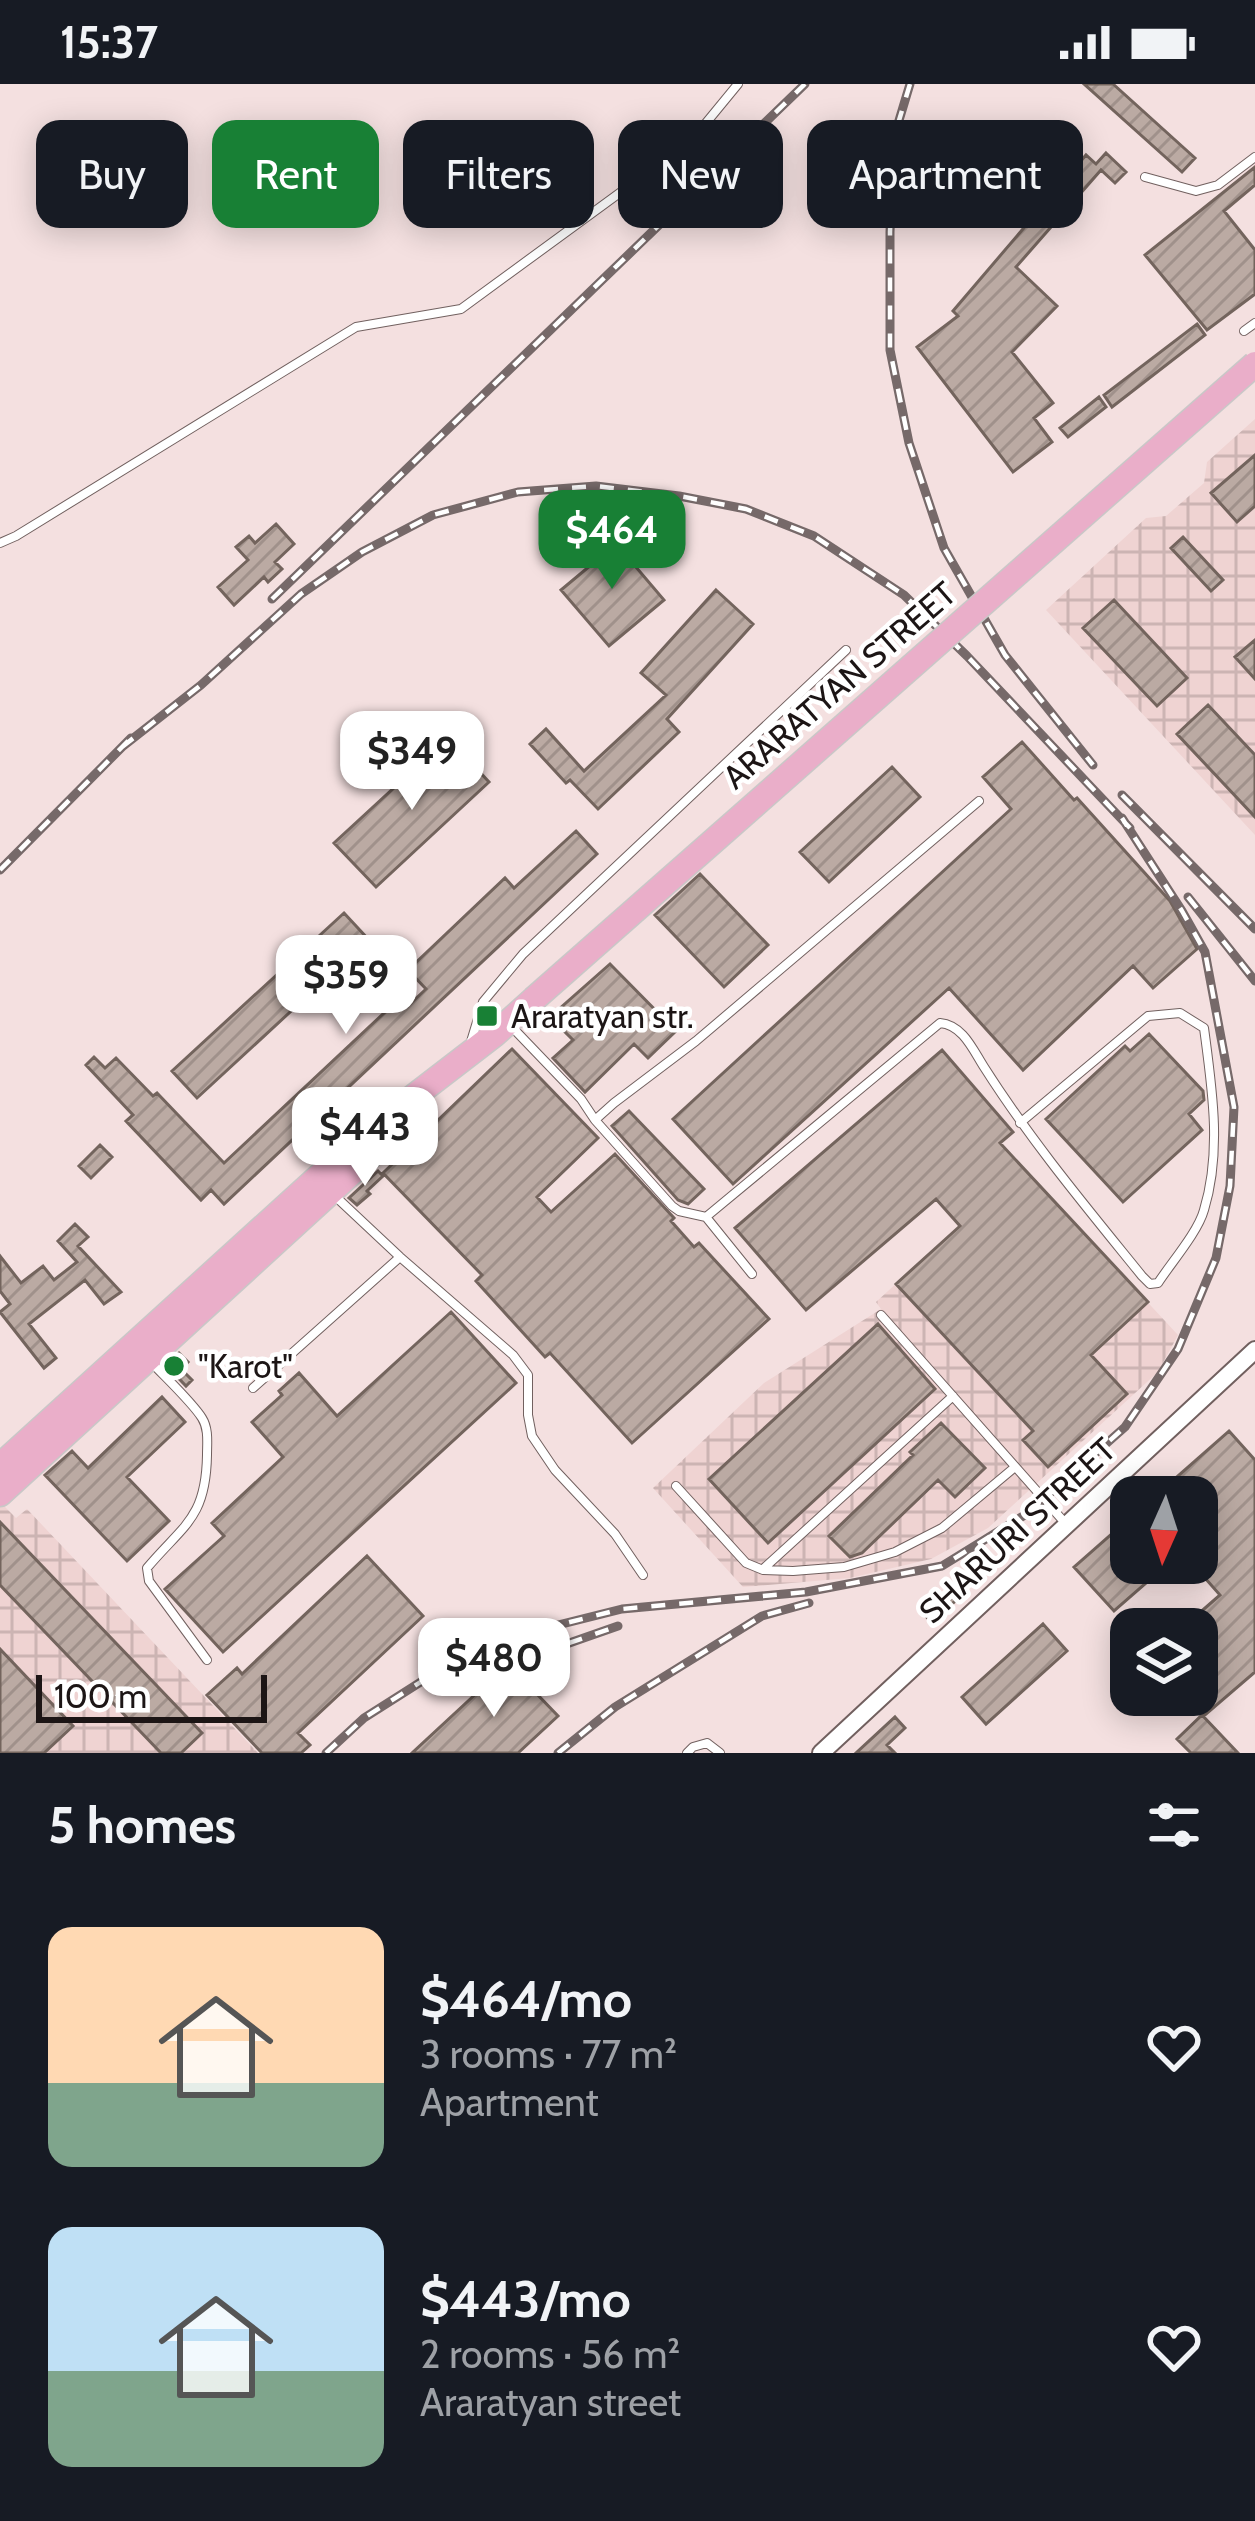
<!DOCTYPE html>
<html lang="en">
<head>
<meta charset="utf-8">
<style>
	:root { --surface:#171b24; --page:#242831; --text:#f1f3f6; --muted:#9ea1a6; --accent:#188035 }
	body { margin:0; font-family:Cabin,sans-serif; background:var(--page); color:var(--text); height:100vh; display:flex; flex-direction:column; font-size:45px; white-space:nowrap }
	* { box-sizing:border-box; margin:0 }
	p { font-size:39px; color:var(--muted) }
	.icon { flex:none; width:66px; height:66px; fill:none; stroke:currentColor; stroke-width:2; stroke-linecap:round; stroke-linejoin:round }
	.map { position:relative; height:1669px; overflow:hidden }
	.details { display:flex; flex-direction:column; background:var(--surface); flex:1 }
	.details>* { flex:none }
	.guide { position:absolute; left:36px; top:36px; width:1185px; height:108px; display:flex; gap:24px }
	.needle { width:78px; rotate:183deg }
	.fabs { position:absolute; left:1110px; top:1392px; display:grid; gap:24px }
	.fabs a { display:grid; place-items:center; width:108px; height:108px; border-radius:24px; background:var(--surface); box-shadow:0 6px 30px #0003; font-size:60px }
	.scale { position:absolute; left:36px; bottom:30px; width:231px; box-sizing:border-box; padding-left:12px; border:6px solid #1c1515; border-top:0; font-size:33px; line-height:42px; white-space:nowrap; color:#1c1515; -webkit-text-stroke:9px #fff; paint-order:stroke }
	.price { position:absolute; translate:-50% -102px; padding:0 27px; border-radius:24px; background:#fff; color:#222; font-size:39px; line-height:78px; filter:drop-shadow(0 3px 6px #0008) }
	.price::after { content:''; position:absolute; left:50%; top:72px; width:36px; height:27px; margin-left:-18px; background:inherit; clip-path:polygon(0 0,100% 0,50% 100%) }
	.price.selected { background:var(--accent); color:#fff }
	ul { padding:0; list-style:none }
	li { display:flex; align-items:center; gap:36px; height:300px; padding:0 48px }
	li span { display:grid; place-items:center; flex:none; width:336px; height:240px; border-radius:24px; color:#555 }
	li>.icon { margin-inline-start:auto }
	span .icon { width:144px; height:144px; fill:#fffc; stroke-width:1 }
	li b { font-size:51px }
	h2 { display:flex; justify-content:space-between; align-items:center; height:144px; padding:0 48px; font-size:51px }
	.pill { padding:0 42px; border-radius:24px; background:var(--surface); box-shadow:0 6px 30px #0003; font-size:42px; line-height:108px }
	.pill.selected { background:var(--accent); color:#fff }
	.status { display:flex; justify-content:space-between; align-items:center; height:84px; padding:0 60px; background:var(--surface); direction:ltr }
	.status svg { height:33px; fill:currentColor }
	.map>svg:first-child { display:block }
	.industrial { fill:url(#industrial-grid) }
	.building { fill:url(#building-hatch); stroke:#73645d; stroke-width:3 }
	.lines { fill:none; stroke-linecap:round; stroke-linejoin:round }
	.service-casing { stroke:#71605f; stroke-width:10 }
	.minor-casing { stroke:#71605f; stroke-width:20 }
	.primary-casing { stroke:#c9c7c7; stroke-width:27 }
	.service { stroke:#fff; stroke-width:8 }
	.minor { stroke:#fff; stroke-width:16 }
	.primary { stroke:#eaaec9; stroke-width:24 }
	.rail-casing { stroke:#766969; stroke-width:9 }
	.rail { stroke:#fff; stroke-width:4.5; stroke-dasharray:14; stroke-linecap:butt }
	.primary-bridge-casing { stroke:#c9c7c7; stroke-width:27; stroke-linecap:butt }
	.primary-bridge { stroke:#eaaec9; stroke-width:24 }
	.poi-dot { fill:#188035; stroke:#fff; stroke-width:4.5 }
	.labels { text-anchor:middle; stroke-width:9; stroke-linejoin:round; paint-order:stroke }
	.street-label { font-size:33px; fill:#1c1515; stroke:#fff }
	.poi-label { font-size:33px; fill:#1c1515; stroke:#fff; text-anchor:start }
</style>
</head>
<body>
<div class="status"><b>15:37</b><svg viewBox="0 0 49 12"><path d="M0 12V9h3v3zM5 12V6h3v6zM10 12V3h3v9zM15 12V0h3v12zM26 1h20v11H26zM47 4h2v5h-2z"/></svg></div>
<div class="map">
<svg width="1255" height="1669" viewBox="0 0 1255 1669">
	<defs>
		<pattern id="industrial-grid" width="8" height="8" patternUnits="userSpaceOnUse" patternTransform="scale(3)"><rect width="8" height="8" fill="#efd3d2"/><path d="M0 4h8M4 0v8" fill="none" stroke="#ccb4b3"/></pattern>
		<pattern id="building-hatch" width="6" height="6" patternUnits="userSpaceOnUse" patternTransform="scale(3)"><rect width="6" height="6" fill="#bbaaa3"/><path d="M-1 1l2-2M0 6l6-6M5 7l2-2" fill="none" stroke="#a0918b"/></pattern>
	</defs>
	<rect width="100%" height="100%" fill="#f4e0e0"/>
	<!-- industrial -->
	<path class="industrial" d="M1255,335V751L1046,526L1146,434L1166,432L1204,399L1207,378Z
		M1011,1071L1178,1251L1158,1288L988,1444L931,1475L850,1494L743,1503L653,1404L764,1299L881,1225L876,1218L959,1142L948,1129Z
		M0,1418L16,1434L27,1425L258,1669H0Z"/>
	<!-- building -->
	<path class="building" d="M1084,0H1113L1195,74L1182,88Z
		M1106,69L1126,88L1115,99L1101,86L1016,183L1057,222L1012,268L1053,319L1034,334L1052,358L1013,388L917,263L958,232L953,227L1086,71L1096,80Z
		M1255,83V101L1224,127L1255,166V210L1207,246L1145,171Z
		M1197,240L1205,251L1112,323L1104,311Z
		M1099,313L1106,323L1068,353L1060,344Z
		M1255,371V422L1237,438L1211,409Z
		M276,440L294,460L275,478L282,485L268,498L264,493L234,521L218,503L248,476L236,463L249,452L255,459Z
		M607,449L664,516L609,562L561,506L597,476L588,466Z
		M1183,453L1223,496L1211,507L1171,464Z
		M716,506L753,540L667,635L679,648L598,725L570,696L566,699L530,660L546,645L584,687L666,611L641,589Z
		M1114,516L1187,594L1157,622L1083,544Z
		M1255,556V595L1235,573Z
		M1208,621L1255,671V733L1177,650Z
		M448,654L489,698L376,803L334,759Z
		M1022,658L1074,716L1077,714L1170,817L1197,865L1153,904L1133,882L1023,986L949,904L733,1100L673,1035L1011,725L983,693Z
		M892,683L920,713L829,798L800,768Z
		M576,747L597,770L224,1120L211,1106L201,1116L126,1037L133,1031L86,981L94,973L105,984L116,974L153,1012L157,1009L224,1079L400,914L408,922L426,905L408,886L505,794L514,804Z
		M700,790L768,861L724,903L655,831Z
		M344,829L369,856L365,860L394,890L383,900L354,869L197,1014L172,987Z
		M610,880L676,947L648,974L634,960L585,1008L553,974L573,956L550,933Z
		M1149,950L1203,1007L1204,1016L1189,1030L1202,1046L1123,1118L1046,1035L1125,962L1130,967Z
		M512,965L598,1054L537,1113L551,1128L615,1070L674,1134L671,1137L694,1163L699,1159L769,1235L632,1359L550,1269L545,1273L476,1197L482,1191L383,1089Z
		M942,966L1013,1048L1000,1059L1148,1218L1091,1271L1127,1310L1048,1383L1023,1356L1033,1347L896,1200L960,1142L936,1115L806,1226L735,1144Z
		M629,1027L704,1105L688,1120L678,1116L612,1042Z
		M100,1061L112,1073L91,1094L79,1082Z
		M378,1087L383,1092L367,1107L370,1110L357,1121L349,1114Z
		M75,1140L88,1153L78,1162L121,1208L104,1220L85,1196L29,1240L56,1274L44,1284L0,1228L10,1220L0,1207V1172L21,1199L43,1182L54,1196L77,1178L58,1157Z
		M451,1228L516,1299L223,1568L165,1505L224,1452L212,1439L283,1373L252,1338L282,1311L279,1307L299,1289L337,1332Z
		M878,1240L935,1305L768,1459L709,1395Z
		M179,1269L188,1278L181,1285L192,1296L186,1302L166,1281Z
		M162,1313L185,1338L127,1393L169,1437L127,1477L45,1391L72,1367L88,1384Z
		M941,1339L985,1384L955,1413L938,1396L862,1469L850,1473L829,1452L913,1371L910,1368Z
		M1229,1347L1255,1376V1588L1205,1631L1187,1611H1197V1545H1181L1220,1511L1197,1485V1413H1154Z
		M1131,1433V1479H1169L1114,1527L1074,1483Z
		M0,1438L202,1649L181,1669H161L0,1501Z
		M367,1472L423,1532L298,1649L310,1661L301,1669H262L207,1611L237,1584L242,1590Z
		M951,1503L960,1513L931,1538L922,1528Z
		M1043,1540L1067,1567L986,1640L962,1613Z
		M0,1565L73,1642L44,1669H0Z
		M508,1580L558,1632L518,1669H412Z
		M1202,1631L1238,1669H1191L1177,1655Z
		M895,1633L905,1644L887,1661L895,1669H856Z"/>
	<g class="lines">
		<!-- service casing -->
		<g class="service-casing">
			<path id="service" d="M1145,93L1196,107L1218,101L1255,73
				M1244,247L1255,239
				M0,459L16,452L356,243L461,225L692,56L738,0
				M510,941L581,1015L595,1036L614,1019L696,957L979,717
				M470,961L483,918L523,870L846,566
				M595,1036L672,1122L679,1127L706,1133L752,1190
				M336,1113L400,1173L513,1271L528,1291V1331L532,1352L555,1386L615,1450L643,1491
				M706,1133L940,939C963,941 973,966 984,983C1031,1057 1087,1124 1142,1192L1150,1200L1158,1199C1171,1179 1198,1148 1204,1126C1222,1067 1212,1004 1204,944L1180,929L1148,932L1020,1039
				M881,1231L1066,1440
				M151,1278C165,1293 192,1318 202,1334C209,1345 207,1359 207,1371C206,1435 183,1441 147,1484L149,1497L207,1576
				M253,1304L400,1173
				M676,1402L746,1479L763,1486L793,1487L844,1483L895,1468L942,1444L1015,1383
				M763,1485L953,1312
				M687,1669L693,1663L707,1659L720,1669"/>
		</g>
		<!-- minor casing -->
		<g class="minor-casing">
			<path id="minor" d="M821,1669L1255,1266"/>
		</g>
		<!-- primary casing -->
		<g class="primary-casing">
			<path id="primary" d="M0,1382L369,1047L495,950L534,915
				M0,1410L382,1061L412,1029"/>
		</g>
		<!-- service -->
		<use href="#service" class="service"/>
		<!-- minor -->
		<use href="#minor" class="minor"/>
		<!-- primary -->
		<use href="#primary" class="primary"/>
		<!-- rail casing -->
		<g class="rail-casing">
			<path id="rail" d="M910,0L894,53L890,148V266L909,359L944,464L1005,571L1093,681
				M272,515L805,0
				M122,663L201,601L301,510L362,468L433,431L518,408L596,402L679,412L746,425L814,452L904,511L967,572L1130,744
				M1122,711L1255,845
				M0,786L131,654
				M1188,813L1255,897
				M518,1582L535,1571L618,1542
				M326,1669L364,1634L460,1573L534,1547L622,1525L806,1508L942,1482L1028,1429L1125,1343L1178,1265L1216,1174L1230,1102L1234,1023L1205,868L1182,827L1122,734
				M558,1669L615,1623L762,1532L809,1519"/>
		</g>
		<!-- rail -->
		<use href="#rail" class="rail"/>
		<!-- primary-bridge casing -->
		<g class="primary-bridge-casing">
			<path id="primary-bridge" d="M534,915L1255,280"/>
		</g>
		<!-- primary-bridge -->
		<use href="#primary-bridge" class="primary-bridge"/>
	</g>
	<!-- markers -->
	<g class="poi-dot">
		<rect x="475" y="920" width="24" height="24" rx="6"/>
		<circle cx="174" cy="1282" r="12"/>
	</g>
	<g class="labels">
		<!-- street labels -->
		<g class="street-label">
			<text transform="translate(839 601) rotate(-41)" y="12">ARARATYAN STREET</text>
			<text transform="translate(1017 1446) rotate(-43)" y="12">SHARURI STREET</text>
		</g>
		<!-- poi labels -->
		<g class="poi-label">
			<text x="511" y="944">Araratyan str.</text>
			<text x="198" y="1294">"Karot"</text>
		</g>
	</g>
</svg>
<div class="fabs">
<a><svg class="needle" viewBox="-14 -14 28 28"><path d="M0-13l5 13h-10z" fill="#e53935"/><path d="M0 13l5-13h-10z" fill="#9ea1a6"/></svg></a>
<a><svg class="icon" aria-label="layers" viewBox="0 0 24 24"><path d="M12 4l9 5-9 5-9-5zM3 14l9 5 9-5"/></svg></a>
</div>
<div class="scale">100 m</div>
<b class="price selected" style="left:612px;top:508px">$464</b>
<b class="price" style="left:412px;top:729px">$349</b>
<b class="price" style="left:346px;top:953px">$359</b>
<b class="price" style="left:365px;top:1105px">$443</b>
<b class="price" style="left:494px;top:1636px">$480</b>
<div class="guide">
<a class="pill">Buy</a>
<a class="pill selected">Rent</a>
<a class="pill">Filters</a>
<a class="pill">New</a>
<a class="pill">Apartment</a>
</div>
</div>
<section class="details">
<h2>5 homes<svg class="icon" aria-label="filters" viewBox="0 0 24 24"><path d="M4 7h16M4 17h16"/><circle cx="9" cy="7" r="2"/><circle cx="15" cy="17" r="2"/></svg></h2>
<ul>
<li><span style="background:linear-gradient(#ffd9b3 65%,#7fa58c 0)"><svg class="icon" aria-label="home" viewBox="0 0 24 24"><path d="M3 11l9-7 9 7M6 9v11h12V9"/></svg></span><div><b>$464/mo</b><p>3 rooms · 77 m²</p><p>Apartment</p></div><svg class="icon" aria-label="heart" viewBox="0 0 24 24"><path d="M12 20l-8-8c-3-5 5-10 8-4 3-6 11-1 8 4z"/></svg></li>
<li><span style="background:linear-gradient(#bfe0f5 60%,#7fa58c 0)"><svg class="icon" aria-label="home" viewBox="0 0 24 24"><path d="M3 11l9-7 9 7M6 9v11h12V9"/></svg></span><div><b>$443/mo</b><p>2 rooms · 56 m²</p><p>Araratyan street</p></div><svg class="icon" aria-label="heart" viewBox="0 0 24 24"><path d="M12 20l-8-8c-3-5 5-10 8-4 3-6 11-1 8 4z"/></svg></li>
</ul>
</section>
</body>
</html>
